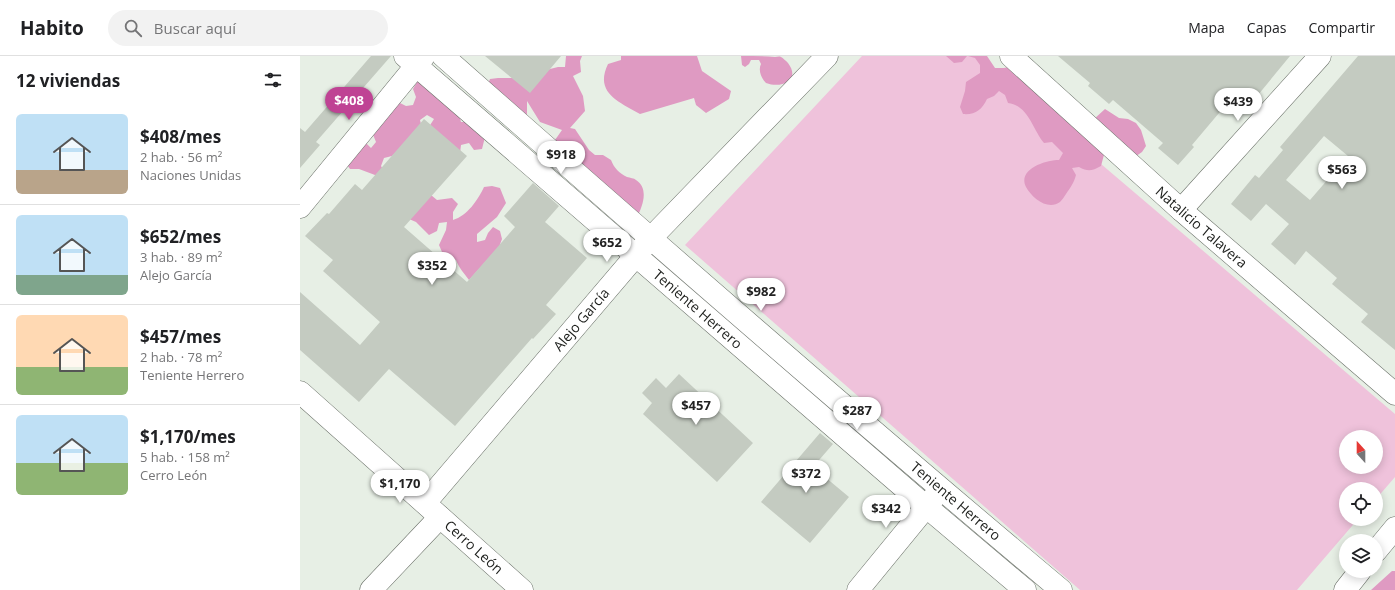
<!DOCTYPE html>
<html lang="es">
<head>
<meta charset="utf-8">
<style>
	:root { --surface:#fff; --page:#f2f2f2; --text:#202124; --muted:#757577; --line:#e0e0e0; --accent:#bf4394 }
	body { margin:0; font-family:"Open Sans",sans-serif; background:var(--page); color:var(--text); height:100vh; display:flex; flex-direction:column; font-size:15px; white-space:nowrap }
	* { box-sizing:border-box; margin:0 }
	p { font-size:13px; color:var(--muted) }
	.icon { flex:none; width:22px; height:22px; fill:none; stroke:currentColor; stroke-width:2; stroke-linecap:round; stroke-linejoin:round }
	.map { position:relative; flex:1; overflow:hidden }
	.details { display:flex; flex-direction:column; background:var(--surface); width:300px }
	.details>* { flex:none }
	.needle { width:26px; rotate:339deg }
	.controls { position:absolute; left:1039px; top:374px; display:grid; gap:8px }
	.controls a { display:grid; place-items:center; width:44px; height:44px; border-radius:50%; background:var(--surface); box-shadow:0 2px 10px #0003; font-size:20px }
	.price { position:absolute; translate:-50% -34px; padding:0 9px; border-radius:14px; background:#fff; color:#222; font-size:13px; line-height:26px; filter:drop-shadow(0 1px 2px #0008) }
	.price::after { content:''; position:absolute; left:50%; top:24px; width:12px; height:9px; margin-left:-6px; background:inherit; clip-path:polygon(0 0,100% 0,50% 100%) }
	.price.active { background:var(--accent); color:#fff }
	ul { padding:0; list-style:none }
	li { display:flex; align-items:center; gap:12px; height:100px; padding:0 16px }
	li+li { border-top:1px solid var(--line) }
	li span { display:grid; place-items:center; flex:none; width:112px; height:80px; border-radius:6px; color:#555 }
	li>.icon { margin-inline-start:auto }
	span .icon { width:48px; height:48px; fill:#fffc; stroke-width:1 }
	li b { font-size:17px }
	h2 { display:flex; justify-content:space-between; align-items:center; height:48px; padding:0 16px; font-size:17px }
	header { display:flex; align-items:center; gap:24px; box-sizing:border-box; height:56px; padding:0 20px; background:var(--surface); border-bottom:1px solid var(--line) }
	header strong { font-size:19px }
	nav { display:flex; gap:22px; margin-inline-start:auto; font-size:14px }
	.search { width:280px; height:36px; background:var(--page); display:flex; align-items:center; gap:10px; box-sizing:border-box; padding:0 14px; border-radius:22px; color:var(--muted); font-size:15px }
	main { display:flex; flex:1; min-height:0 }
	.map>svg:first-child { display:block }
	.green { fill:#efc2db; fill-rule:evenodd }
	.forest { fill:#df9ac2 }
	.building { fill:#c4cbc1; fill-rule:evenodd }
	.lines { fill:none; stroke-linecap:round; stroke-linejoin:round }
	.minor-casing { stroke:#6a7068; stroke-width:23 }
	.minor { stroke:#fff; stroke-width:22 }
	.labels { text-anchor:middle; stroke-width:3; stroke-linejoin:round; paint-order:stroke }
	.street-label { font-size:14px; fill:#1c1e1b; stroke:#e7efe5 }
</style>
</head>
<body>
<header>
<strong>Habito</strong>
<div class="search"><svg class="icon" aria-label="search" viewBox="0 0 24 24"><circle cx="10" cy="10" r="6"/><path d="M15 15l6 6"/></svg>Buscar aquí</div>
<nav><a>Mapa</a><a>Capas</a><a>Compartir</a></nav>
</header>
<main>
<section class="details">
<h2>12 viviendas<svg class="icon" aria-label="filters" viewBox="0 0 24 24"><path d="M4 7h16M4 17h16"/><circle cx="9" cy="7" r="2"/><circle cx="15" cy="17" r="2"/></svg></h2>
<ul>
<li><span style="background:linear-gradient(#bfe0f5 70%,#b9a48a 0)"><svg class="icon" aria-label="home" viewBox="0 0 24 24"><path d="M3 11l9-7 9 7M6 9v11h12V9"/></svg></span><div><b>$408/mes</b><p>2 hab. · 56 m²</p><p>Naciones Unidas</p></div></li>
<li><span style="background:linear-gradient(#bfe0f5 75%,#7fa58c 0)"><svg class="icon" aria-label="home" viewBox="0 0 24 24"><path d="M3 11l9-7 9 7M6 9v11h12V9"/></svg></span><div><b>$652/mes</b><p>3 hab. · 89 m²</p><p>Alejo García</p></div></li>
<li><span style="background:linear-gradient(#ffd9b3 65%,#8fb573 0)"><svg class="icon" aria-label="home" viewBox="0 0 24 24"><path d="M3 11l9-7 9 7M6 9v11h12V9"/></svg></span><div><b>$457/mes</b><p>2 hab. · 78 m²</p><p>Teniente Herrero</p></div></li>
<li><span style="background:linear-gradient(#bfe0f5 60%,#8fb573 0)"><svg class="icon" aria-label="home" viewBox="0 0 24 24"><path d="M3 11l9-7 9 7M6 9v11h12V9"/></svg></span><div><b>$1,170/mes</b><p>5 hab. · 158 m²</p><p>Cerro León</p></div></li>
</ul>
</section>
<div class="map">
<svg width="1095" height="534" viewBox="0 0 1095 534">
	<rect width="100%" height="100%" fill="#e7efe5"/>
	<!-- green -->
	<path class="green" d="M562,0H674L1095,358V421L1076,443V433H1046V463H1058L997,534H780L385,189ZM1046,381H1076V411H1046Z"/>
	<!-- forest -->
	<path class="forest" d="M266,0H282L280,5L281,16L273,20L283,40L285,55L270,72L275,73L289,94L295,99H303L311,104C314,112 319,117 327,121C330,122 334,122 336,124C349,132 343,150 337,161L255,84L262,74L240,66L227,45V60L204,66L197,62L192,56L186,33L190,23L198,22H214L258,11H265Z
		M321,0H397L402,15L431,35L429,43L406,57L396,49L394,42L340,58C319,46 294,37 308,8L321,4Z
		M441,0C452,0 464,0 475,1C477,1 479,0 481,1C483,2 486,5 488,7C501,24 482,33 466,27C461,22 458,14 461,8L459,4H451L449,8L445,11L442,9Z
		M646,0H667L662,6L654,7Z
		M668,0H687L695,12H704L712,10L793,64L805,53L819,62L828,63L836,67L841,74L846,90L842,96L829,105L805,95L801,110C792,115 788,116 779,111L772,112L776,119C774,127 770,132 766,138C764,141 762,144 760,146C748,155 732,142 726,131C717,113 746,104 759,104L763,97L752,86L744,87C733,74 728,49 708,47L705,39L699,35L694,40L687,43C682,54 675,59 663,58L660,51L665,35L666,26L680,17V9L675,2Z
		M133,23L157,51L161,66H177L186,77L182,93L174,94L169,87L161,89L160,97L125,77L134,63L127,59L120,64L122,72L92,100L84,102L81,110L85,117L131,139L137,144L152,142L158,148L153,156V164C167,160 178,144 184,131L192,130L200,132L206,147L197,161L177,178V186L185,184L188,177L193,171L200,175L202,183L199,191L169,224C164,217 159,212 156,204L142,196L139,189L146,174L147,166L139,167L137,175L129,179L116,166L109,163L75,127V119L59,113H50L45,106L66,87L71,92L76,86L70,71L98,46L106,50L113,49L116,41L113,33L117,26Z
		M1092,515H1095V534H1071Z"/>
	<!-- building -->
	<path class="building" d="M71,0H91L16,86L20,89L0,112V72L5,76Z
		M185,0H261L230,37Z
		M758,0H990L944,56L930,44L892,89L894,91L878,109L858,92L863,87L813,44L809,48L788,30L790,27Z
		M1058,0H1095V294L1061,266L1068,258L1032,228L1037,222L1006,195L995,209L971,188L989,168L966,148L951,165L931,148L955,119L959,122L983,94L980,91ZM1024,80L1048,100L1010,144L986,124Z
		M124,63L167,100L104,171L167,226L215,171L204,160L233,127L259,150L245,166L287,202L246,249L256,258L233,283L232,282L155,370L89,313L59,346L0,294V236L60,289L80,266L23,215L33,204L5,180L27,157L29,158L55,128L62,134Z
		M379,318L453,387L417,426L343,358L352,347L342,337L356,322L366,332Z
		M520,377L533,388L513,411L549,441L510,487L461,446Z"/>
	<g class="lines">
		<!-- minor casing -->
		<g class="minor-casing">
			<g id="minor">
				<path id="s1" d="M105,0L616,442L725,534"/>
				<path id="s2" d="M143,0C347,180 552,359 761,534"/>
				<path id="s3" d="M711,0L881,154L1095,338"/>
				<path d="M0,151L124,0"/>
				<path d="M881,154L1020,0"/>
				<path id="s4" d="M0,336L222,534"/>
				<path id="s5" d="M125,447L350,183L527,0"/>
				<path d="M1076,495L1095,472"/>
				<path d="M71,534L140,461"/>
				<path d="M558,534L635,440"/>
				<path d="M1045,534L1060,515"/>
			</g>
		</g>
		<!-- minor -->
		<use href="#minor" class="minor"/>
	</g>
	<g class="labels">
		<!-- street labels -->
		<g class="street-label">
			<text dy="5" stroke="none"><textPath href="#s3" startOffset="256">Natalicio Talavera</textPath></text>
			<text dy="5" stroke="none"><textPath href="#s1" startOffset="387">Teniente Herrero</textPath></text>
			<text dy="5" stroke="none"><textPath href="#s5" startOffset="241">Alejo García</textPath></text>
			<text dy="5" stroke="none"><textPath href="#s2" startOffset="679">Teniente Herrero</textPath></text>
			<text dy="5" stroke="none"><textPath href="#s4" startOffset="233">Cerro León</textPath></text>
		</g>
	</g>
</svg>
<div class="controls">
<a><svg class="needle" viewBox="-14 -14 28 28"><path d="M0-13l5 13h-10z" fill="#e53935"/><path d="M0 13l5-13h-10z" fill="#757577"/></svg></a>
<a><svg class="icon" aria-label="locate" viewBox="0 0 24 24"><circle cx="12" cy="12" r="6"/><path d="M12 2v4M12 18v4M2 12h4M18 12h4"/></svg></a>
<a><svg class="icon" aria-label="layers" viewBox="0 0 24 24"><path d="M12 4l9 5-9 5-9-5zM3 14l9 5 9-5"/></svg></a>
</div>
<b class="price active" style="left:49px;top:65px">$408</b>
<b class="price" style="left:938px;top:66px">$439</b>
<b class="price" style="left:261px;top:119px">$918</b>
<b class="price" style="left:1042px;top:134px">$563</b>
<b class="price" style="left:307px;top:207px">$652</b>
<b class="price" style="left:132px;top:230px">$352</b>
<b class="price" style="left:461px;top:256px">$982</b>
<b class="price" style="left:396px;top:370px">$457</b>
<b class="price" style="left:557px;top:375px">$287</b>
<b class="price" style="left:506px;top:438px">$372</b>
<b class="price" style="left:100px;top:448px">$1,170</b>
<b class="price" style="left:586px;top:473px">$342</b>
</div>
</main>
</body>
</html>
